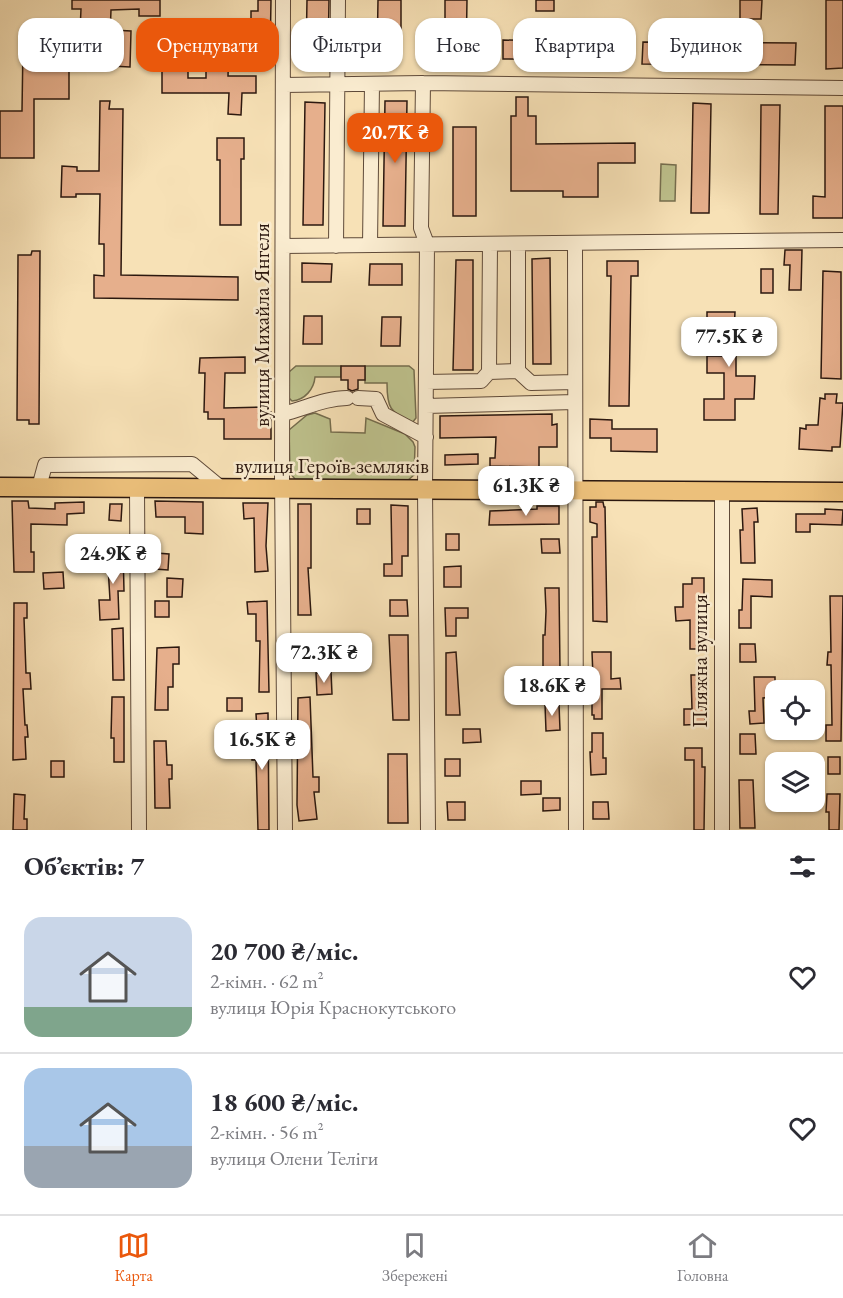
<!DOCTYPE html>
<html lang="uk">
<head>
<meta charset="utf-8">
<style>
	:root { --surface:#fff; --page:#f2f2f3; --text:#2b2b33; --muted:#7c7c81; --line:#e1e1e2; --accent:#ea580c }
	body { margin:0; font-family:"EB Garamond",serif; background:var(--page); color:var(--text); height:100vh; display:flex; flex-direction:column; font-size:22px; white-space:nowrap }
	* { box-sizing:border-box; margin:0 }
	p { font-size:20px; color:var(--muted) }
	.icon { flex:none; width:33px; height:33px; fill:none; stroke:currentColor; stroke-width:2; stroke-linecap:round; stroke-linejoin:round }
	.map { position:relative; height:830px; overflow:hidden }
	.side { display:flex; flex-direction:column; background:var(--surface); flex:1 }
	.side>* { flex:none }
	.guide { position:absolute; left:18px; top:18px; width:807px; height:54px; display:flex; gap:12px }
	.buttons { position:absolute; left:765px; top:680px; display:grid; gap:12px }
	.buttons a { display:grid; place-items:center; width:60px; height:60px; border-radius:12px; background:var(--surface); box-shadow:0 2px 4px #0004; font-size:30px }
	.price { position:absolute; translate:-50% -51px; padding:0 14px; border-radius:12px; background:#fff; color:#222; font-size:20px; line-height:39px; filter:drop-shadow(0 2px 3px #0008) }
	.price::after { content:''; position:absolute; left:50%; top:36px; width:18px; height:14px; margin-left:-9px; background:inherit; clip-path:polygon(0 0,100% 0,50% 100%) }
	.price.current { background:var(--accent); color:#fff }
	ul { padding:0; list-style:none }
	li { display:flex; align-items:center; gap:18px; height:150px; padding:0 24px }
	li+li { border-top:2px solid var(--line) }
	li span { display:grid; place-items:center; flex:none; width:168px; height:120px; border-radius:18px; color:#555 }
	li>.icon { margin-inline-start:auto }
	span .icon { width:72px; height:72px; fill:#fffc; stroke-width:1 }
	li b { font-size:26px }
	h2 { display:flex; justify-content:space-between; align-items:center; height:72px; padding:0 24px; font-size:26px }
	.pill { padding:0 21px; border-radius:18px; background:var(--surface); box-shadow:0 2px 4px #0004; font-size:21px; line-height:54px }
	.pill.current { background:var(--accent); color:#fff }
	.menu { display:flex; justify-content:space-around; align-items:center; height:84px; border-top:2px solid var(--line); background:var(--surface); font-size:16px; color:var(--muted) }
	.menu a { display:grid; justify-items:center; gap:3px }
	.menu .current { color:var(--accent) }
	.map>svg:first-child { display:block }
	.green { fill:#bec28d; stroke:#756d4e; stroke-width:1.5 }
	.building { fill:#e6af8c; stroke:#2c180f; stroke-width:1.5 }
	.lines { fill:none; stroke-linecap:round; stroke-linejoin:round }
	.minor-casing { stroke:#5f4a39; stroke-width:16 }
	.major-casing { stroke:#2c180f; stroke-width:21 }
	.minor { stroke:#faecd0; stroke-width:14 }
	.major { stroke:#ecc07b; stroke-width:18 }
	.labels { text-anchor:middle; stroke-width:5; stroke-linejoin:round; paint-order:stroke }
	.street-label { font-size:21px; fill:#2c180f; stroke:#faecd0 }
</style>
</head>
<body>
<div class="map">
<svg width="843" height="830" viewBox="0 0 843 830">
	<rect width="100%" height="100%" fill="#f7e1b6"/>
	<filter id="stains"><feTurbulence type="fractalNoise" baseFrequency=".00333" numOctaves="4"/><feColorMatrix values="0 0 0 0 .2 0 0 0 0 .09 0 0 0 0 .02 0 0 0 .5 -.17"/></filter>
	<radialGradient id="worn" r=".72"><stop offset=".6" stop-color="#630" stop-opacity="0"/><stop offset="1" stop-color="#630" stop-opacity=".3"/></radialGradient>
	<!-- green -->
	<path class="green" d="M661,164L676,165L675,201H660Z
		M296,366H341V377H315C314,389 305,400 292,401L289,398V372Z
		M365,366H409L414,370L416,418L412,423C390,411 387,409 387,383H365Z
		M315,413L330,419L331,432L365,433L366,418L405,434L413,442L415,447L414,475L407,481L295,479L290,473L289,430L307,415Z"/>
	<!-- building -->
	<path class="building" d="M72,0H160V16H139V9L111,10L110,36L90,35V32L80,31L81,9H72Z
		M258,0H271L270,56H251V11H258Z
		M307,0H329L328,57L306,56Z
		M378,0H401V58H377Z
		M445,0H467L466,60H445Z
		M536,0H554V11H536Z
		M740,0H762L761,19H740Z
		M826,0H843V68L826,69Z
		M112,30L131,31L130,67L111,66Z
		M503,40L611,42V60L503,59Z
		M643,42L796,43L795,65L642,64Z
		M206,45L229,46L228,76H256V93H242L241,115L228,114L229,93H162V64H188V78H206Z
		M23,46H69V99H34V158H0V111H22Z
		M516,97H528V116H536V144L635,143V163H598V197H563V191H511V116H516Z
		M100,101H110L109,109H123L121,275L238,277V300L94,298V275L104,276V244H99L100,194H76V197H61L62,166L77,167V171H99Z
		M385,101H407L405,226H383Z
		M305,102L325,103L323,225H303Z
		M693,103L711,104L709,213H691Z
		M761,105H780L778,214H760Z
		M825,106H843V218H813V196L825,197Z
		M453,127H476V216H453Z
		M217,138H244V159H241V225H220V160H217Z
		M785,250H802L801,290H789L790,265H784Z
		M32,251H40L39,424H29V420H17L18,255H31Z
		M550,258L551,364H533L532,259Z
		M456,260H473V370H453Z
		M607,261H638V276H631L629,406H609L611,276H607Z
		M302,263L332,264L331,282H302Z
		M370,264H402V285H369Z
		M761,269H773V293H761Z
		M823,271L841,272V379L821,378Z
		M707,312H735L734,332H755L754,355H736V376H755L754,399H735V420H704V399H724V373H707V356H724L725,328H707Z
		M304,316H322V344H303Z
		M382,317H401L400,346H381Z
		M245,357V373H225L224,408L265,407V412H271V439H224V419H208V412H204L205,373H199L200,358Z
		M341,366H365V380H358V389L352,391L348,389V380H341Z
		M825,394H837L836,403H843L840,447H832V451L799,449L800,428L806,429V425H818L820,398L825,399Z
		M552,414V425L557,424V447H539V467L490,466V458H495L496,437L440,438V416Z
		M590,419L612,420V429H657V452L611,451V438H590Z
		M478,454V464L445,465V455Z
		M12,501H28L29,508L55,509V503L84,502V513L67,514V525L31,524V552H34V572H14Z
		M155,501L203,502V534L185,533V517H156Z
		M596,502H603L604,507H605L607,622L593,621L592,537H597V524L590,522V507H596Z
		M243,503H268L266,546L268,571L255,572L254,518L244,519Z
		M110,504H122L121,521L109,520Z
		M298,504H311V568H308L311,615H298Z
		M391,505L408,506V556H402V576H384V564H392Z
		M537,506H559V524L489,525L490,511L537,509Z
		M757,508L758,522H754L755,563H741L740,530H743L742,509Z
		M357,509H370V524H357Z
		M825,509L843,510L842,525L810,524V532H796V514H825Z
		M446,534H459V550H446Z
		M541,539H559L560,553H542Z
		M107,549H123L124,591H118L119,619L100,620L99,600H110Z
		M156,553L169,554L168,570L155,569Z
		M461,566V587H444V567Z
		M63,572L64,588L44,589L43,573Z
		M167,578L183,579L182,597H167Z
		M692,578H704V649H690V620L676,621L675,607H683V584H692Z
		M743,579L772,580V597L751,596V628H739V610H742Z
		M545,588H559L560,670H543V635H545L546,611Z
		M830,596H843L841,741H826V725H832L831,665H827L828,652H831Z
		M390,600H407L408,616H390Z
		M155,601H169V617H155Z
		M267,601L269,692H259L260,641H256V614H248L247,602Z
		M14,603H27V618H24L26,673H30L31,689H23L25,725H27L28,737H25L26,759L13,760Z
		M445,608H468V618H456V636H446Z
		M123,628L124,680H113L112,629Z
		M389,635H408L409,720H393Z
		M740,644H755L756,662H740Z
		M179,647V664H173V687H168V710H155L157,648Z
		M297,647H310V664H297Z
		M456,652L460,715H446V653Z
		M592,652H611V679L620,678L621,689H602V719H594V715H592V701H594Z
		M331,672L332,694L317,695L316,673Z
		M691,675H704L705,724L684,725V709H692Z
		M754,677H775V697L763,698L764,723L750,724L749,711H755Z
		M112,697H124V762H114V738H111Z
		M310,697L313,777H319V792H314L317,819L299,821L297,805L298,698Z
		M227,698H242V711H227Z
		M545,704H559L560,730L546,731Z
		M268,713L269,830H258L256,760H252V746H258L256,714Z
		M463,729H480L481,742L463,743Z
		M592,733H603V758H606V774L591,775L590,752H592Z
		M740,734H755L756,754H740Z
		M154,741H166L167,765H172V779H169L170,808H155Z
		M685,748H702V767H705L704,830H694V760H685Z
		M388,754H407L408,823H388Z
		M828,757H840V774H828Z
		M445,759H460V776H445Z
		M51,761H64V777H51Z
		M739,780H753L755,828H740Z
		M521,781H541V794L521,795Z
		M14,794L25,795L24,819H27V830H13Z
		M827,794H840L839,830H829V812H826Z
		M543,798H560V810L543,811Z
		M447,802H465V820H448Z
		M593,802H608L609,819H593Z"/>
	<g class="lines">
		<!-- minor casing -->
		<g class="minor-casing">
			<path id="minor" d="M283,0L282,475L285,830
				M423,83L421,228L427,244L425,489L428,830
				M284,85L423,83L843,88
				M575,243L576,830
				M518,244V371L531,383L575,382
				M370,245L372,84
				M283,246L843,240
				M336,246L338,0
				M489,372L518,371
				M426,382L481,381L489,372L490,244
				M358,398L376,399L383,414L426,437
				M426,406L575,402
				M282,414C304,409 325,398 347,398
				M39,487L45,465L192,464L221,488
				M137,488L139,830
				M722,830V491"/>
		</g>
		<!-- major casing -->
		<g class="major-casing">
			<path id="major" d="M0,487L843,492"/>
		</g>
		<!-- minor -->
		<use href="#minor" class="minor"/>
		<!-- major -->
		<use href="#major" class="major"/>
	</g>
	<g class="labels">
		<!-- street labels -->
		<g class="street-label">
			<text transform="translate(262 325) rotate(-90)" y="7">вулиця Михайла Янгеля</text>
			<text x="332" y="473">вулиця Героїв-земляків</text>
			<text transform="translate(700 661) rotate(-90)" y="7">Пляжна вулиця</text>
		</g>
	</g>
	<rect width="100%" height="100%" filter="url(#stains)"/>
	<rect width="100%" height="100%" fill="url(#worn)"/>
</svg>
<div class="buttons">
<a><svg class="icon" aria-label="locate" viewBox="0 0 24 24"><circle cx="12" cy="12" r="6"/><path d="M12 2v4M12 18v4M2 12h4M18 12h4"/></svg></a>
<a><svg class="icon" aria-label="layers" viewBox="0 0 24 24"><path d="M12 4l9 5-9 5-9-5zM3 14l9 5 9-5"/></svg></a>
</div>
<b class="price current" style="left:395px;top:164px">20.7K ₴</b>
<b class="price" style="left:729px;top:368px">77.5K ₴</b>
<b class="price" style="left:526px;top:517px">61.3K ₴</b>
<b class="price" style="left:113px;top:585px">24.9K ₴</b>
<b class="price" style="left:324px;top:684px">72.3K ₴</b>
<b class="price" style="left:552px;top:717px">18.6K ₴</b>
<b class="price" style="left:262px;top:771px">16.5K ₴</b>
<div class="guide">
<a class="pill">Купити</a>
<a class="pill current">Орендувати</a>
<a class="pill">Фільтри</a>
<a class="pill">Нове</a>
<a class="pill">Квартира</a>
<a class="pill">Будинок</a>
</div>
</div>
<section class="side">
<h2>Об’єктів: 7<svg class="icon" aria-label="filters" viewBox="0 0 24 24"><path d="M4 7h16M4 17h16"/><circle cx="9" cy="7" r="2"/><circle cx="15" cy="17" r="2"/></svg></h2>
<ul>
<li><span style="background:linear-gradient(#c9d6e8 75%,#7fa58c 0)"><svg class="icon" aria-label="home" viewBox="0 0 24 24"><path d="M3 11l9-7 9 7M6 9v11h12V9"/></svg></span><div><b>20 700 ₴/міс.</b><p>2-кімн. · 62 m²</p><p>вулиця Юрія Краснокутського</p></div><svg class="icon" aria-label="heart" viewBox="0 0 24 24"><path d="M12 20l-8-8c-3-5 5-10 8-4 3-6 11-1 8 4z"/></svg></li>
<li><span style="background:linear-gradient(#a9c7e8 65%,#9aa5b1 0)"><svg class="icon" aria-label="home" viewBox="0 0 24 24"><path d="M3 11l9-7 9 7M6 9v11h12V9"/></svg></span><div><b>18 600 ₴/міс.</b><p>2-кімн. · 56 m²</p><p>вулиця Олени Теліги</p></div><svg class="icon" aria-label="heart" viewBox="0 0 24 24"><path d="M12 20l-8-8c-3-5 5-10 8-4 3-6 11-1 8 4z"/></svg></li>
</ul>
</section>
<nav class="menu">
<a class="current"><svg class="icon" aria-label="map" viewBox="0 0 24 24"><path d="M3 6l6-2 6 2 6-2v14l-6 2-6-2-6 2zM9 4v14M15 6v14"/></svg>Карта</a>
<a><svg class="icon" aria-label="saved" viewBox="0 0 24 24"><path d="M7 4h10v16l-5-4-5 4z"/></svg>Збережені</a>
<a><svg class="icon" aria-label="home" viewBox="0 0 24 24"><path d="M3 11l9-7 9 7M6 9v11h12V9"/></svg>Головна</a>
</nav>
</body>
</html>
